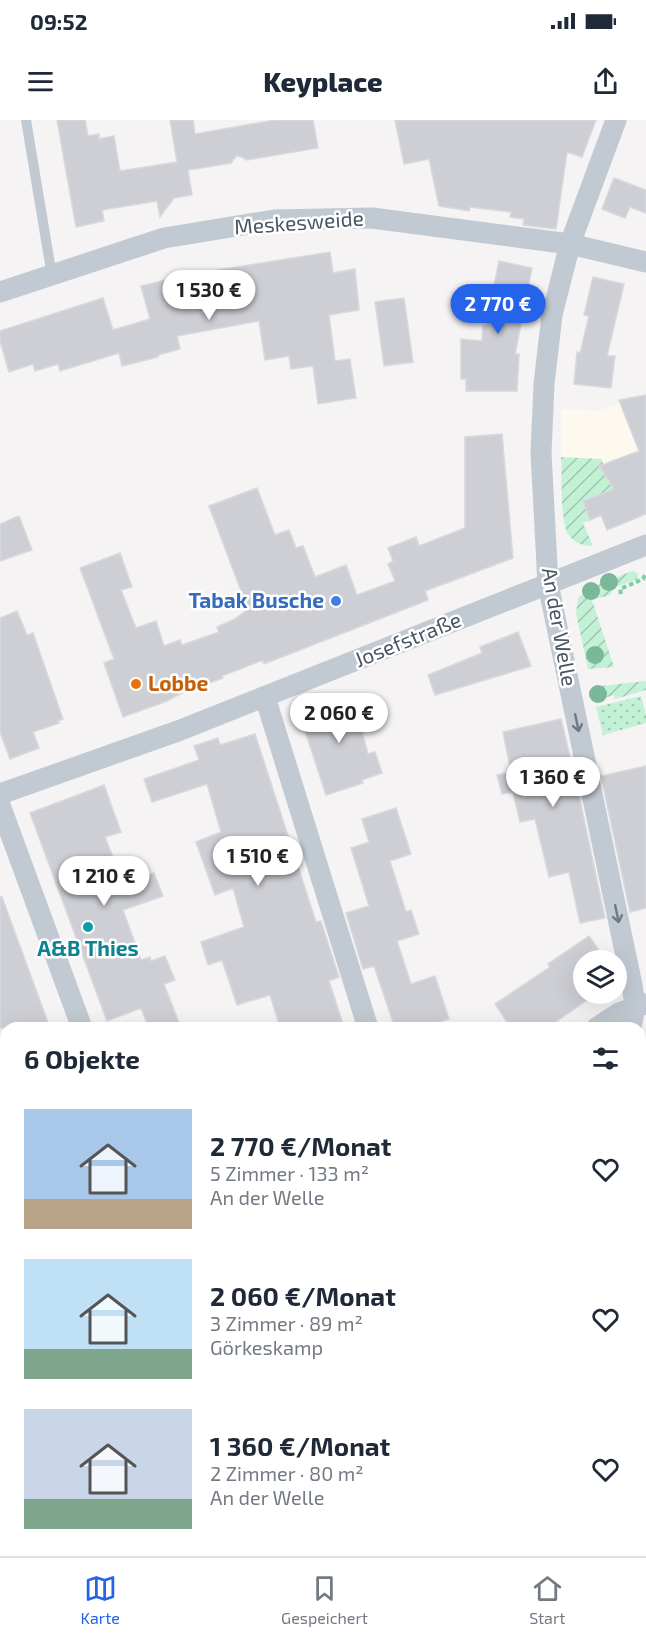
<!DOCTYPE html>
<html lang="de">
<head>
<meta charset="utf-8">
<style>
	:root { --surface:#fff; --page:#f2f2f3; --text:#1f2937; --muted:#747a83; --line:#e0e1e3; --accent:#2563eb }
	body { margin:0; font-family:"Exo 2",sans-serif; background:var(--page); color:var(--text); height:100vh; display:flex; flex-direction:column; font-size:22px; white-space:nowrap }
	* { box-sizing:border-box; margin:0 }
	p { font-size:20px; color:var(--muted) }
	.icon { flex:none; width:33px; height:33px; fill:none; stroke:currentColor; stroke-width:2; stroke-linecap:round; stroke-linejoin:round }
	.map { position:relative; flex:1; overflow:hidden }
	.drawer { position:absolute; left:0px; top:902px; width:646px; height:536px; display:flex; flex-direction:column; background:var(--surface); border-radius:18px 18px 0 0; box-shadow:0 6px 24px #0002 }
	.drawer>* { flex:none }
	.tools { position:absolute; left:573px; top:830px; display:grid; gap:12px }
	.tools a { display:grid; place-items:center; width:54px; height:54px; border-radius:50%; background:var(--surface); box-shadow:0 6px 24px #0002; font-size:30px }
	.price { position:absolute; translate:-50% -51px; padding:0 14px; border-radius:21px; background:#fff; color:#222; font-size:20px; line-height:39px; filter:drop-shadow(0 2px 3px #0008) }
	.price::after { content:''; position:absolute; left:50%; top:36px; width:18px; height:14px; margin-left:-9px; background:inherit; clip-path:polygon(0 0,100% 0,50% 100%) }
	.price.on { background:var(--accent); color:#fff }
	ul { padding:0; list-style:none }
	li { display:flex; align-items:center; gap:18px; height:150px; padding:0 24px }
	li span { display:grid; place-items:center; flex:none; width:168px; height:120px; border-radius:0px; color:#555 }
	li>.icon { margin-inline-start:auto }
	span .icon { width:72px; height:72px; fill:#fffc; stroke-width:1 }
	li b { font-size:26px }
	h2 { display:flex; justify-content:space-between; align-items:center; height:72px; padding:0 24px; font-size:26px }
	.status { display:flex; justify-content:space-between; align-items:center; height:42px; padding:0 30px; background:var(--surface); direction:ltr }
	.status svg { height:16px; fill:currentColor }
	header { display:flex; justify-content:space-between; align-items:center; height:78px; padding:0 24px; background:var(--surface); font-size:27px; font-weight:800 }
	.tabs { display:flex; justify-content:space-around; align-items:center; height:84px; border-top:2px solid var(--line); background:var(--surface); font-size:16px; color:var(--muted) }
	.tabs a { display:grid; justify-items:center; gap:3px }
	.tabs .on { color:var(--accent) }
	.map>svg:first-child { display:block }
	.commercial { fill:#fdf9ef }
	.grass { fill:#c3f1d5 }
	.park { fill:url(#park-dots) }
	.garden { fill:url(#garden-furrows) }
	.building { fill:#cdcfd5; stroke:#d7d9de; stroke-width:1.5 }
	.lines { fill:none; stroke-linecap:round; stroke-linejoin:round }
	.path { stroke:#7ad0a6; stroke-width:4; stroke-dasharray:4.5 3; stroke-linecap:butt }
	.lane { stroke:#c1cad2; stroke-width:10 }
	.street { stroke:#c1cad2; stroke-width:21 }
	.tree { fill:#7bb799 }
	.oneway { stroke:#6e7983 }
	.shop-dot { fill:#3f7fe0; stroke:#fff; stroke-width:2 }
	.food-dot { fill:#e8710a; stroke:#fff; stroke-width:2 }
	.culture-dot { fill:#0f9aa8; stroke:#fff; stroke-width:2 }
	.labels { text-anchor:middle; stroke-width:5; stroke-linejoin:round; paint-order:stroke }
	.street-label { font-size:21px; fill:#4a5661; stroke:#fff }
	.shop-label { font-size:21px; font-weight:bold; fill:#366cbe; stroke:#fff; text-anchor:end }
	.food-label { font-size:21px; font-weight:bold; fill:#c56008; stroke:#fff; text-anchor:start }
	.culture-label { font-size:21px; font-weight:bold; fill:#0d838f; stroke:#fff }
</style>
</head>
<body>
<div class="status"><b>09:52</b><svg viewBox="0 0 49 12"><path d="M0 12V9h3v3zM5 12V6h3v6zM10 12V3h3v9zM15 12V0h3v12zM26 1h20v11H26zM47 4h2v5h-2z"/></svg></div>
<header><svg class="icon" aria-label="menu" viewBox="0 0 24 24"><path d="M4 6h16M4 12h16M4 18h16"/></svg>Keyplace<svg class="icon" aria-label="share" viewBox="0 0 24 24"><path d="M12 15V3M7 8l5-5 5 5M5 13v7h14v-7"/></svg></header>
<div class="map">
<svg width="646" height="1436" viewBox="0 0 646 1436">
	<defs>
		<pattern id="park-dots" width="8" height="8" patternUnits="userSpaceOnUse" patternTransform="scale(1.5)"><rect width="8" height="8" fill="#c3f1d5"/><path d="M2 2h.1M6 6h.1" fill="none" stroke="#a0c6b0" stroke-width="1.8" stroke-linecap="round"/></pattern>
		<pattern id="garden-furrows" width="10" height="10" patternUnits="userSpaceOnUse" patternTransform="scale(1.5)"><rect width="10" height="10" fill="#c3f1d5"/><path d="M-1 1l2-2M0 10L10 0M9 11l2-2" fill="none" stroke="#a0c6b0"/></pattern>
	</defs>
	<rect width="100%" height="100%" fill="#f5f3f3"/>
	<!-- commercial -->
	<path class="commercial" d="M632,278L646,331L623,341L617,339L604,344L601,339L561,337V289L598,291Z"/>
	<!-- grass -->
	<path class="grass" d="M641,1239L646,1241V1347L641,1346Z"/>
	<!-- park -->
	<path class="park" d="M641,576L646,595V603L603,615L596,587Z"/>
	<!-- garden -->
	<path class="garden" d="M561,337L601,339C605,346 604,354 608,362L613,364L615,369L583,381L590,400L583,403L593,426C583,426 574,423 568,414C560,401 562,354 561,337Z
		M632,451L638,453L637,459L613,468L610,475L592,480L614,547L588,549L576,493L578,478L590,468Z
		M646,561V570L615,579L614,575L595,581L592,567Z"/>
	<!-- building -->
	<path class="building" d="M57,0H85L88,16L99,14V19L114,16L120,51L177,42L170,0H193L195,14L275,0H313L318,28L247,40L237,35L231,43L188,50L192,75L174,78L160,97L157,81L102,90L104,101L76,107Z
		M395,0H596L582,37L567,32L556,109L523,105L524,99L510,97L511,92L470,87L469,91L439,86L429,39L404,44Z
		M614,58L646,70V93L630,87L625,98L602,89Z
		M330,132L333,153L355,149L359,190L329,195L335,241L350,239L356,278L318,284L313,246L291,249L289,236L265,240L259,201L177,216L180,229L158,235V237L122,246L119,233L60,251L58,244L35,251L33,244L9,252L0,221V211L103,178L113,210L150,199L141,166L182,156Z
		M499,141L532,148L515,234H519L517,271H466V259H461V219L482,221L483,205H486Z
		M593,157L624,164L607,236H615L611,268L574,264L577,232L580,233L589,196L584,195Z
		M404,178L413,242L384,246L375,182Z
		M646,275V394L607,410L601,395L590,400L583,381L614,369L599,346L639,331L619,280Z
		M502,314L513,438L425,471L428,480L264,544L263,540L222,556L223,558L196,568L193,567L167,581L123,597L104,543L114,539L80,448L120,433L132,467L121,470L136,508L156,501L164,526L180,520L182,525L219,512L217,507L235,499L248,489L209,386L257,368L275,415L289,410L296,428L303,426L315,457L346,445L357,475L395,461L388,444L393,441L388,428L416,417L419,426L465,408V317Z
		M19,396L32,430L0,441V404Z
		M17,491L27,515L33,513L63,599L58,601L59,603L33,612L39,628L10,639L0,612V498Z
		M518,512L531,546L435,575L428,555L482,533L480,527Z
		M350,576L351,580L358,578L364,595L358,597L368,634L375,632L382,653L362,660L363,663L326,675L298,589L336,577L337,581Z
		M561,599L576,661L605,798L580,803L569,752L549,757L535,699L520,702L513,672L502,674L497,655L511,652L503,612Z
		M255,614L316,802L321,801L339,857L329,861L344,907H280L270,875L237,885L222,840L208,845L201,822L244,807L233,768L215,775L196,722L221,712L207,664L152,682L144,659L199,640L194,626L218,618L220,625Z
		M646,646V788L630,792L601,656Z
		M104,665L121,712L105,717L123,763L154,753L163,776L123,790L141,840L150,837L151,841L165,836L175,860L164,864L181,908H149L141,888L107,901L30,693Z
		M396,688L411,734L390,741L406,792L411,790L419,814L397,821L411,864L435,856L449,899L432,904V908H395L374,846L363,849L346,793L369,786L351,728L369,722L362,699Z
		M0,777H2L50,908H0Z
		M589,816L606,840H584V873H597L547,908H511L495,884L550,847L548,844Z"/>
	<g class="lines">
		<!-- path -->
		<path class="path" d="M621,474L620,469L643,459L646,453"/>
		<!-- lane -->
		<path class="lane" d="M26,0L52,156"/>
		<!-- street -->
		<path class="street" d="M616,0L570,124L552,195L544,264L541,333L548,464L632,865L635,886L631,908
			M0,172L164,118L274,100L372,98L570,124L646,142
			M265,577L368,908
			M0,674L178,611L646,425
			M0,685L82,908
			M596,908L619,893L645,884
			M0,972L6,969
			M640,1088L646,1090
			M0,1305L6,1302
			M610,1432V1431
			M387,1436L391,1431"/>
	</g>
	<!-- trees -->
	<g class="tree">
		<circle cx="609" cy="462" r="9"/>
		<circle cx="591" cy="471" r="9"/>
		<circle cx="595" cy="535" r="9"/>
		<circle cx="598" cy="574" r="9"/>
	</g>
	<!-- one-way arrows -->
	<defs><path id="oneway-shaft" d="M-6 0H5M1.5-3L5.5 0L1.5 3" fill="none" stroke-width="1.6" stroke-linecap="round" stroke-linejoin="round" transform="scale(1.5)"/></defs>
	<g class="oneway">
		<use href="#oneway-shaft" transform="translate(577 603) rotate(78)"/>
		<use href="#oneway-shaft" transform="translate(617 794) rotate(78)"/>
	</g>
	<!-- markers -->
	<circle class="shop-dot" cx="336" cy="481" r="6"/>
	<circle class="food-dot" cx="136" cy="564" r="6"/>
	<circle class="culture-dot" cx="88" cy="807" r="6"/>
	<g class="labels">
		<!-- street labels -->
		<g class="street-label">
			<text transform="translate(299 103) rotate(-4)" y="7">Meskesweide</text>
			<text transform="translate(559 507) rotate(80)" y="7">An der Welle</text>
			<text transform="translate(408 520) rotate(-22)" y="7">Josefstraße</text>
		</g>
		<!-- shop labels -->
		<g class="shop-label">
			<text x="324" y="488">Tabak Busche</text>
		</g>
		<!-- food labels -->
		<g class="food-label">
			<text x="148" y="571">Lobbe</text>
		</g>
		<!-- culture labels -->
		<g class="culture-label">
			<text x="88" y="836">A&amp;B Thies</text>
		</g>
	</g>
</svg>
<div class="tools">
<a><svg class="icon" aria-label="layers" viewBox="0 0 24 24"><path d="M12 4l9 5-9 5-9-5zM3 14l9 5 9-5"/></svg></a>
</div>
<b class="price" style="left:209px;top:201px">1 530 €</b>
<b class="price on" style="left:498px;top:215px">2 770 €</b>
<b class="price" style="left:339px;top:624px">2 060 €</b>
<b class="price" style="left:553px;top:688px">1 360 €</b>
<b class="price" style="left:258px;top:767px">1 510 €</b>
<b class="price" style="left:104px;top:787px">1 210 €</b>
<section class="drawer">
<h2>6 Objekte<svg class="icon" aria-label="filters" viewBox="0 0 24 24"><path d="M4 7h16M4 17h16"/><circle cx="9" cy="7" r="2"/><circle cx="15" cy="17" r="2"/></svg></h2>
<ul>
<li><span style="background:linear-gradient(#a9c7e8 75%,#b9a48a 0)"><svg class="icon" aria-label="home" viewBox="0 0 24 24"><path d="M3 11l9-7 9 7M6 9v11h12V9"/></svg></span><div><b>2 770 €/Monat</b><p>5 Zimmer · 133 m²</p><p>An der Welle</p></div><svg class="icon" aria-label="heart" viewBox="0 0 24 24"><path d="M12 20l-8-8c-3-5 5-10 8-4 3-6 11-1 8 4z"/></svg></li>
<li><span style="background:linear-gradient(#bfe0f5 75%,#7fa58c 0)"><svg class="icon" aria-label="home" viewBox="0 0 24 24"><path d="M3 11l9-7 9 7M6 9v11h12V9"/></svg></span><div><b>2 060 €/Monat</b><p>3 Zimmer · 89 m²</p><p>Görkeskamp</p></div><svg class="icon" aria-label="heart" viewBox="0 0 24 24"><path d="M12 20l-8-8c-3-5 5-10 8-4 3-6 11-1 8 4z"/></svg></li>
<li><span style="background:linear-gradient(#c9d6e8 75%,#7fa58c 0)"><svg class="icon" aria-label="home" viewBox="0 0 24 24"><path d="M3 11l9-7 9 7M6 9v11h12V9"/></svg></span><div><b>1 360 €/Monat</b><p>2 Zimmer · 80 m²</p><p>An der Welle</p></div><svg class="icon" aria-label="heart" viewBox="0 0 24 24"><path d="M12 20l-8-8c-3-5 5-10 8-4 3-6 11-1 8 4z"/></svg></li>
</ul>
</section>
</div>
<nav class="tabs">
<a class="on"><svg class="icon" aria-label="map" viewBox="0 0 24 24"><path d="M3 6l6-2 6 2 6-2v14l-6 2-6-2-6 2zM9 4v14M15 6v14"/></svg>Karte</a>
<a><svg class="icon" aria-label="saved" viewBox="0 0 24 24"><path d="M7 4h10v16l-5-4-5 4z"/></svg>Gespeichert</a>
<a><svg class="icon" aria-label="home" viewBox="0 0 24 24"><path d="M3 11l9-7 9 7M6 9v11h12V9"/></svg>Start</a>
</nav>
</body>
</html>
